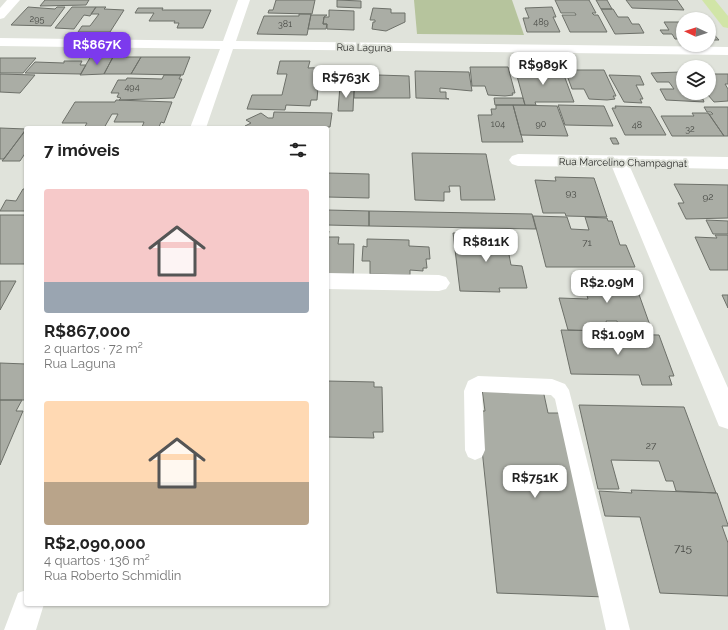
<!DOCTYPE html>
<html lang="pt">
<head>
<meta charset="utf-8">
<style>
	:root { --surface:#fff; --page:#f2f2f2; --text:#222; --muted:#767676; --accent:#7c3aed }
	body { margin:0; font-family:Raleway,sans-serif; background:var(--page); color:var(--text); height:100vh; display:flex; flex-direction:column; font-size:15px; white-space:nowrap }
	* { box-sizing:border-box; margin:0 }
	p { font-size:13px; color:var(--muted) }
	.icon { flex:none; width:22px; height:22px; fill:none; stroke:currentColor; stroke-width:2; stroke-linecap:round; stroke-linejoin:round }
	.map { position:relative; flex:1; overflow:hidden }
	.sheet { position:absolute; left:24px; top:126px; width:305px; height:480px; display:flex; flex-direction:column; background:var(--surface); border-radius:4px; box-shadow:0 1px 3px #0004 }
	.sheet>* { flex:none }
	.needle { width:26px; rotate:274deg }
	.buttons { position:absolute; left:676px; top:12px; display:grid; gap:8px }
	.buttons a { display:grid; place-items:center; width:40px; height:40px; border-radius:50%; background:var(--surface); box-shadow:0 1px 3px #0004; font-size:20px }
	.price { position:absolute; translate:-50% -34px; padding:0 9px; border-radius:8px; background:#fff; color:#222; font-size:13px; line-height:26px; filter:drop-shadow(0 1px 2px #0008) }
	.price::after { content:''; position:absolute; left:50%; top:24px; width:12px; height:9px; margin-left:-6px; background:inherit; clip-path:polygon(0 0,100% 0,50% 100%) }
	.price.current { background:var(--accent); color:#fff }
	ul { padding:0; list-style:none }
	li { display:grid; align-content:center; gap:8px; height:212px; padding:0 20px }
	li span { display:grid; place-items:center; height:124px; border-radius:4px; color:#555 }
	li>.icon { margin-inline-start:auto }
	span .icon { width:72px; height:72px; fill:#fffc; stroke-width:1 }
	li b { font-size:17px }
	h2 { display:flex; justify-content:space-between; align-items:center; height:48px; padding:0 20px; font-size:17px }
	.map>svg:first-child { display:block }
	.green { fill:#b6c49d }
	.building { fill:#aaada5; stroke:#6d7069 }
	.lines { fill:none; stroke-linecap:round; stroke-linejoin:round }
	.service { fill:#fff; fill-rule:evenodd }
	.minor { fill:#fff; fill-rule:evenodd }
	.primary { fill:#d1e5a7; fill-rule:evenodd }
	.labels { text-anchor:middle; stroke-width:4; stroke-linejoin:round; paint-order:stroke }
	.far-number-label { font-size:9px; fill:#494b46 }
	.far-street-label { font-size:10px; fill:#292a27; stroke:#e0e3db }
	.number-label { font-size:10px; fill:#494b46 }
	.near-number-label { font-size:12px; fill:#494b46 }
</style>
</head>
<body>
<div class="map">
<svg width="728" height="630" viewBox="0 0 728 630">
	<rect width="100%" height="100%" fill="#e0e3db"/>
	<!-- green -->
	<path class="green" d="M414,0H512L524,35L417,34Z"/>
	<!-- building -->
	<path class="building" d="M45,0H89L86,5L40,6Z
		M276,0H315L312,14L268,13L269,10H273Z
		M337,0L361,1V8L337,7Z
		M555,0H589L596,13H592L594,15H598L607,32H570L562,15H576L575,13H561Z
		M596,0H607L612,9H601Z
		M626,0H677L684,10L632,8Z
		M28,7L55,9L57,7H65L51,26L11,25Z
		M72,7H96L90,16L84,15L74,29L55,28Z
		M96,7H106L104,9L124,10L110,32H78L82,26H90L99,14H91Z
		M552,7L556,17H553L560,32H527L523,18H529L525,8Z
		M138,8H163L162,10H211L203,28H177L179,23H174L175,21H149L154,13H135Z
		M373,8L391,9V13H405V22L386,31L372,29L373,22H375V20H370Z
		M601,9H613L618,17H628L632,24H639L644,33L615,34Z
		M329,10L354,11V30L327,29V24H323L324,17H329Z
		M299,14H311L307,35L257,34L264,16H299Z
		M311,15H327L324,17L323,24H327L326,29H308Z
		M664,22H683V39H675L672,34H663L660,30H669Z
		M709,29L719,40H709Z
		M91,56L113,57L104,74L80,75Z
		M113,57H141L131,74H104Z
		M141,57H190L183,75L131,74Z
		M0,58H36L23,73H0Z
		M64,61H82L80,65H86L81,74L25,73L35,62L64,63Z
		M280,61H310L308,68L336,67L334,87H318L317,100H311L310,106L286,105L285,110L247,109L252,95H282L287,74H277Z
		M470,67H508L515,93H512L513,95L505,96L488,95L485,86H472Z
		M515,69L562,70L574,102H535L536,105H525Z
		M565,70H604L616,96H613L615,99L607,100L589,99L584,89H572Z
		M415,71L469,72L472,91L440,88V92H446V98L449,99L416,98Z
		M681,72H683V93H709V74H728V84H725L728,89V101L714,102L708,95L701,94L704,102L666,100L660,89H674L669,82H657L651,73Z
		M0,74L35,75L20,93L0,92Z
		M164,75H181L179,79H182L174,98L119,100L121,98L117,97L119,93H111L118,80H126L127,78L162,79Z
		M378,75L409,76L410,98H354L355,79H378Z
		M609,75L640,76L644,85H636L643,99H640L642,103L624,102Z
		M340,86H354L353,111H338Z
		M494,98H523L525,105H495Z
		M116,100L172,102L164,123L161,122L159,127H142L144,122H114L118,114H112L104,128H84L87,123H62L75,102H115Z
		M496,105H513L523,142H482L478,115H492L491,109H496Z
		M513,105L557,106L568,136L521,135Z
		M558,105L604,106L613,126L565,125Z
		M615,106L650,107L666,135H625L612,108H616Z
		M704,107H728V136H724L709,114H713L711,112H707Z
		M274,112L332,113L330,127L248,128L245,126L251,123L246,120L261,113L268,118H273Z
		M692,113H708L724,136H672L661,116H694Z
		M0,128L26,129L4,159H0Z
		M26,130V152L20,161H2Z
		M610,138H616L619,144H613Z
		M412,153L486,154L495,200H461L460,186H449L450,192H444V201L415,200Z
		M327,173L369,174V198L327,197Z
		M555,177L594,178L607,217L566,216L565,213H543L535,180L556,181Z
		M674,184L728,185V218L686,219L678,203H684Z
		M23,189H26V211H0L6,200L16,201Z
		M327,210L369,211V226L327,225Z
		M369,211L532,214L536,229L369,226Z
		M0,215H26V264H0Z
		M533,216L567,217L571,229L589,230L585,217L607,218L608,221H612L620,245H626L635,267H546Z
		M706,220L728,221V234H713Z
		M327,231H329L328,237H339L338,244H354L353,279H327Z
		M453,233L505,234L511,265L522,266L527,288H499L500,292L460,291Z
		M715,235H728V270H710L695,237L717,238Z
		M367,239L409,240V246L429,247L430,259H426L427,268H423V271L410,270V275L370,274V261H362L363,246L367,247Z
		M580,272H631L652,331H620L617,321H606L609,331L568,330L559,298L588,299Z
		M0,281H16L0,310Z
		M722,295H728V308Z
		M561,330L602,331V334L659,335L674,376H669L672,385H642L639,375L571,374Z
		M0,363L26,364V400H0Z
		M327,381L374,382V387H382L383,432H373L374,438L327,437Z
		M482,389L543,390L548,413H562L605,597L497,593L478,411H485Z
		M0,400H22L16,411H23L0,465Z
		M579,405L684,407L716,493L676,491L673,481H666L659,461L611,460L619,489H598Z
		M631,490L717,493L728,525V526H722L728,543V596L660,593L640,517L605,516L599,491L632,493Z"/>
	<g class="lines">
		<!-- service -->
		<path class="service" d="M478,376L552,379L565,384L569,390L630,630H606L555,399L551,395L482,392L485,450L482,457L475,460L468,457L465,450L464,391L468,381Z"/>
		<!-- minor -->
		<path class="minor" d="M7,0H20L4,18L0,19V8Z
			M238,0H250L236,41L728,47V55L233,49L206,128H190L220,49L0,46V38L223,41Z
			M518,154L728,157V169L630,167L728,388V429L719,426L612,167L518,166L512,164L509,160L512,156Z
			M327,273L439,275L446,277L450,283L446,289L439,291L327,289Z
			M26,590V604H44L36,630H4L18,593Z"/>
		<!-- primary -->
		<path class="primary" d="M702,0H715L728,16V28L723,27Z"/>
	</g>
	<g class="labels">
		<!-- far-number labels -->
		<g class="far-number-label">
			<text x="37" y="22">295</text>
			<text x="541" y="25">489</text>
			<text x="285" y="27">381</text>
			<text x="132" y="90">494</text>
			<text x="498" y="127">104</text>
			<text x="541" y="127">90</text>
			<text x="637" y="128">48</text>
			<text x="690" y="132">32</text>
		</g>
		<!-- far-street labels -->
		<g class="far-street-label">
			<text transform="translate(364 47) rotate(1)" y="4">Rua Laguna</text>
			<text transform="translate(623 162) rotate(1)" y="4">Rua Marcelino Champagnat</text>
		</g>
		<!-- number labels -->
		<g class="number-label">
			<text x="571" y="196">93</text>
			<text x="708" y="200">92</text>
			<text x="587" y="246">71</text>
			<text x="651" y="449">27</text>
		</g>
		<!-- near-number labels -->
		<g class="near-number-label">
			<text x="683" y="552">715</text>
		</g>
	</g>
</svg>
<div class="buttons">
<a><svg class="needle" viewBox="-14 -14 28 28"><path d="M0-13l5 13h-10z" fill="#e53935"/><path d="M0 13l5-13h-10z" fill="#767676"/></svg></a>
<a><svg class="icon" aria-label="layers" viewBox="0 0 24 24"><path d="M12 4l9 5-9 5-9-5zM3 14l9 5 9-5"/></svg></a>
</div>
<b class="price current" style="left:97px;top:66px">R$867K</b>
<b class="price" style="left:543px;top:86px">R$989K</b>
<b class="price" style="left:346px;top:99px">R$763K</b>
<b class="price" style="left:486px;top:263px">R$811K</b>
<b class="price" style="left:607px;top:304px">R$2.09M</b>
<b class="price" style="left:618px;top:356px">R$1.09M</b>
<b class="price" style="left:535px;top:499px">R$751K</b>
<section class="sheet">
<h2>7 imóveis<svg class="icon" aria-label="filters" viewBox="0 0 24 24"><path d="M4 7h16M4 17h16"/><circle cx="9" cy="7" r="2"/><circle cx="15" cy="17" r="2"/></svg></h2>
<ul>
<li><span style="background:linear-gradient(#f6c9c9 75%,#9aa5b1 0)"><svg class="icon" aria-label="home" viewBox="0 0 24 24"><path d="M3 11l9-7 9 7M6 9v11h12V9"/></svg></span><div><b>R$867,000</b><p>2 quartos · 72 m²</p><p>Rua Laguna</p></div></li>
<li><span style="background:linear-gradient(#ffd9b3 65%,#b9a48a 0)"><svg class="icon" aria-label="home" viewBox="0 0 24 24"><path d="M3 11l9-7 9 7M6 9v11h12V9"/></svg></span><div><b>R$2,090,000</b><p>4 quartos · 136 m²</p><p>Rua Roberto Schmidlin</p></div></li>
</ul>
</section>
</div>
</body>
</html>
